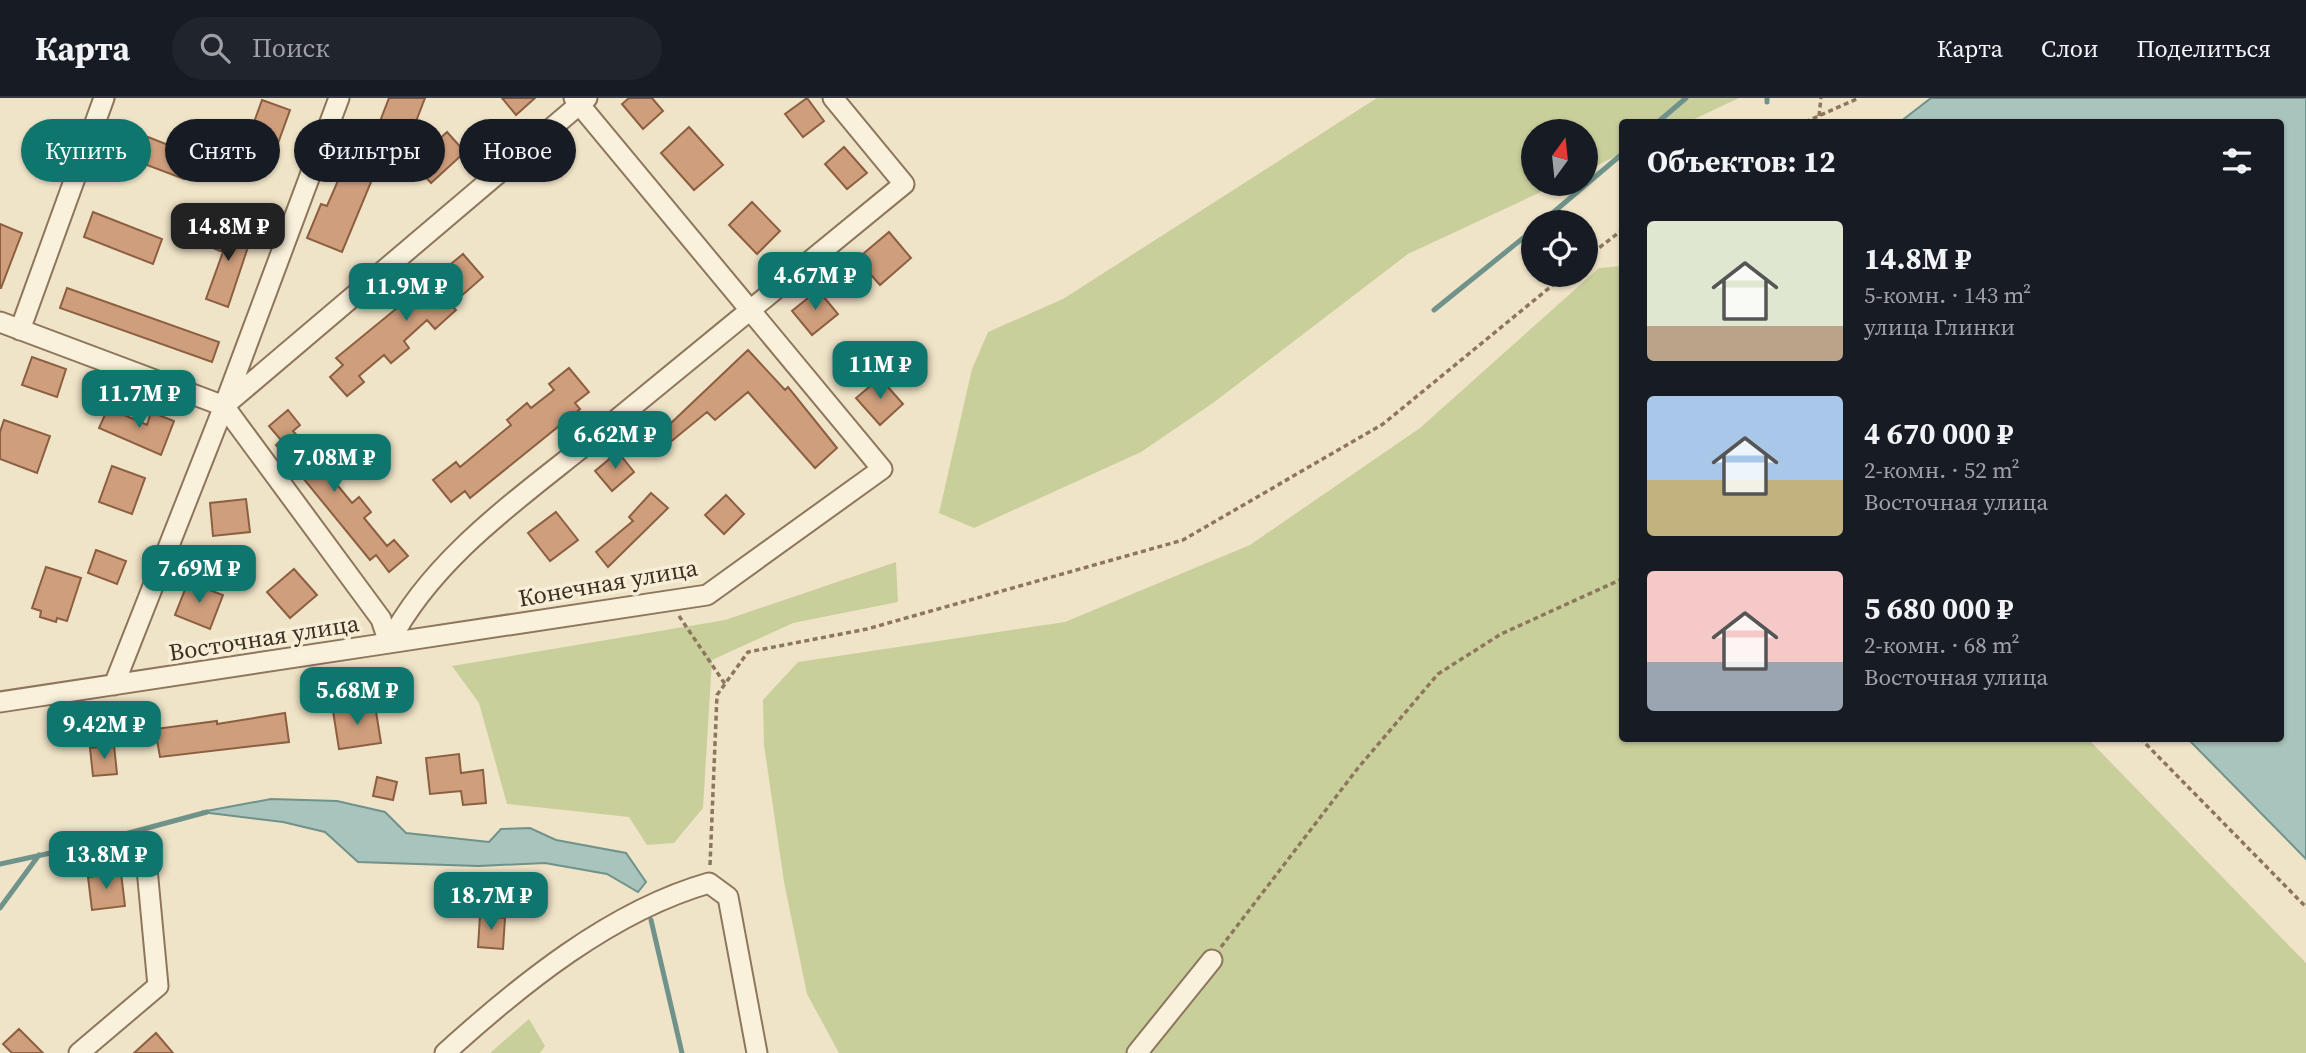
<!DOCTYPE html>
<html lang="ru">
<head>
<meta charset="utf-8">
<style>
	:root { --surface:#171b24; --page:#20242c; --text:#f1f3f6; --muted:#9ea1a6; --line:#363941; --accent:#0f766e }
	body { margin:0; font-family:"Source Serif 4",serif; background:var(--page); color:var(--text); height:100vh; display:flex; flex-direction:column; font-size:26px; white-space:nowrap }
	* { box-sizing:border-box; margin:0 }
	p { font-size:23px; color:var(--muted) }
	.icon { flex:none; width:38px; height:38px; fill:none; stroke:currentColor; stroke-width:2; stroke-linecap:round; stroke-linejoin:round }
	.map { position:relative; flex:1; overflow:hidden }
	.sheet { position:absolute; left:1619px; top:21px; width:665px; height:623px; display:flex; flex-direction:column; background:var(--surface); border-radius:7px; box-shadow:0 2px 5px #0004 }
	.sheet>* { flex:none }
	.hud { position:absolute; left:21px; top:21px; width:665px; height:63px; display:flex; gap:14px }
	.needle { width:46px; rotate:15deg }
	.fabs { position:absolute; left:1521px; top:21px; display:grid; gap:14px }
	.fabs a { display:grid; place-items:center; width:77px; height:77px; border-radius:50%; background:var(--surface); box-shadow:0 2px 5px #0004; font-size:35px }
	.price { position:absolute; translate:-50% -60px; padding:0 16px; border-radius:14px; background:var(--accent); color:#fff; font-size:23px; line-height:46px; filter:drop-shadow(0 2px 4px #0008) }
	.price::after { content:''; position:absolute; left:50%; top:42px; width:21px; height:16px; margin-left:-10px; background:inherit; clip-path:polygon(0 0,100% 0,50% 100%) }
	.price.active { background:#222; color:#fff }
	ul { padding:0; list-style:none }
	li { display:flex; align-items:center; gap:21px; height:175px; padding:0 28px }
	li span { display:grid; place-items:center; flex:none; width:196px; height:140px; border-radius:7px; color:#555 }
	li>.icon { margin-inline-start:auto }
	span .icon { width:84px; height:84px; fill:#fffc; stroke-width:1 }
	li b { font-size:30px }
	h2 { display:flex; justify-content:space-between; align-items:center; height:84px; padding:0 28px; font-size:30px }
	.pill { padding:0 24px; border-radius:32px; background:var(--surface); box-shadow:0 2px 5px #0004; font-size:24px; line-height:63px }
	.pill.active { background:var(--accent); color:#fff }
	header { display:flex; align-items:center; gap:42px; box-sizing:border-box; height:98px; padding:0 35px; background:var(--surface); border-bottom:2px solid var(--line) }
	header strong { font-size:33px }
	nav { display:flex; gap:38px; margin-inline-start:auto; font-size:24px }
	.search { width:490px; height:63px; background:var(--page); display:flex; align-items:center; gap:18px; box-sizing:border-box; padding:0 24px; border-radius:38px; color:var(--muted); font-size:26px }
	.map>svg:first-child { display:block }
	.green { fill:#c9cf9b }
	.water { fill:#a9c4bc; stroke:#6f938a; stroke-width:2 }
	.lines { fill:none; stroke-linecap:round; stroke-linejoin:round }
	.stream { stroke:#6f938a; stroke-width:5 }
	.building { fill:#cf9f7d; stroke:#8d5f41; stroke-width:2 }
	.minor-casing { stroke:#8d765c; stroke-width:23 }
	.path { stroke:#8d765c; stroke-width:3.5; stroke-dasharray:5 3.5; stroke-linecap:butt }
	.minor { stroke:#faf1dc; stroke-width:19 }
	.labels { text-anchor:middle; stroke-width:7; stroke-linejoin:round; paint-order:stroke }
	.street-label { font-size:24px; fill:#3d2e20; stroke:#f7eed8 }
</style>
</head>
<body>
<header>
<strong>Карта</strong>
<div class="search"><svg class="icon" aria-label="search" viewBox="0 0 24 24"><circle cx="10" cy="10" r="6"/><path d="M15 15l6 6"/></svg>Поиск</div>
<nav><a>Карта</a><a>Слои</a><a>Поделиться</a></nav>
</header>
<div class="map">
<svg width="2306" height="955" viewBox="0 0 2306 955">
	<rect width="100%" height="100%" fill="#f0e4c8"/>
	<!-- green -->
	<path class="green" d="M1377,0H1739L1688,24H1622V55L1586,73V33H1533V86H1558L1408,156L1213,305L1141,354L974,430L939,415L972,271L988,234L1063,201Z
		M1622,168V640L2088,641L2306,865V955H839L807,896L784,784L764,647L763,602L798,564L1065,524L1250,447L1420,330L1599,170Z
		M896,464L898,504L793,525L712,562L703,710L674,745L647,747L629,719L507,706L479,605L452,568L725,522Z
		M529,921L545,948L540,955H490Z"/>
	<!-- water -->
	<path class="water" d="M1931,0H2306V761L2188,641L2280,640V24H1900Z
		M271,701L337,703L385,714L406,735L489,744L501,731L530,730L556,742L626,755L646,784L638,794L607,776L545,765L478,768L358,764L325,734L283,724L201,714Z"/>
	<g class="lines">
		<!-- stream -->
		<path class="stream" d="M1767,0V4
			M1658,24L1686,0
			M1542,124L1622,56
			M1434,212L1533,132
			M0,766L69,751L207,714
			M0,810L39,757
			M651,822L682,955"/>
	</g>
	<!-- building -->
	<path class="building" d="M389,0H425L410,39L379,26Z
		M502,0H535L516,17Z
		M629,0H652L663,13L643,31L622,6Z
		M807,0L824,23L803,39L785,16Z
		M262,2L290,12L277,48L249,38Z
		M689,29L723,67L694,92L661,55Z
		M125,30L194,57L184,81L115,55Z
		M447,34L465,54L431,85L413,65Z
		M353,48L381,60L342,154L307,140L321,106L327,108Z
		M844,49L867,75L847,91L825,66Z
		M752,104L780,133L757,156L729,127Z
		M93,114L162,141L153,166L84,139Z
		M220,125L252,137L228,209L206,201L223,154L210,149Z
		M0,126L22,135L1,190H0Z
		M889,134L911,160L880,187L857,161Z
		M463,156L483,179L451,207L456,212L435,231L427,222L404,243L409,250L391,265L384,257L359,278L364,284L347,298L330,279L343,267L336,260Z
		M67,190L219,244L212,264L60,210Z
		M818,192L838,216L812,237L792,213Z
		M748,252L785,292L788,289L837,350L815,370L748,294L715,322L707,314L662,351L645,334L662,316L671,325Z
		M32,259L66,271L57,299L22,287Z
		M569,270L589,294L575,305L580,311L470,400L465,393L451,404L433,382L456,364L460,369L511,327L507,322L527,305L531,310L554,292L549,286Z
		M880,280L903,306L880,327L856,300Z
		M108,310L147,327L151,314L174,323L161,357L99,330Z
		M288,312L300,327L293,333L317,361L323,356L337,372L330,378L352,405L359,399L371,414L364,420L387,448L394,442L408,458L389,474L376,457L370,462L276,347L281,342L269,328Z
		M4,322L50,338L37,375L0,361V334Z
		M618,354L634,374L612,393L595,373Z
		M112,368L145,380L132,416L99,404Z
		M651,395L668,410L608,469L596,454L633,423L629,419Z
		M726,397L744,416L724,436L705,417Z
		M246,401L250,434L213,438L210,405Z
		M556,414L578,442L550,463L528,435Z
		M96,452L126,463L117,486L88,475Z
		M46,469L81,480L67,523L57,520L56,524L40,519L41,513L32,510Z
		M294,471L317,497L290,520L267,494Z
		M188,484L223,497L210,531L175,517Z
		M375,607L381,645L339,651L333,613Z
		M285,615L289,644L160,659L155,631L217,623V626Z
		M114,647L117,676L93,678L90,650Z
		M459,656L461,675L483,672L486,705L463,707L461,693L430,696L426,660Z
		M377,679L397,684L393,702L373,698Z
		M121,775L125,808L92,812L88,779Z
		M480,818L505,820L503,851L478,849Z
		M19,931L43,955H12L3,946Z
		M156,935L173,955H134Z"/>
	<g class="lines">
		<!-- minor casing -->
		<g class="minor-casing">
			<path id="minor" d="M339,0L224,308L381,521L389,545L707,497L882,371L574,0
				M0,224L224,308
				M20,232L104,0
				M114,587L224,308L587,0
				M0,604L389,545C435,455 529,394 605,331C705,249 805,168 904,86L833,0
				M79,955L158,888L146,760
				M445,955C520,887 611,813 709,785L728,799L757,955
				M1137,955L1212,862"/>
		</g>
		<!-- path -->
		<path class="path" d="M1819,18L1821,0
			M1805,24L1859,0
			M1586,160L1622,132
			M679,518L725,586
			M2140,640L2306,809
			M710,767L717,597L748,554L867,531L1183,442L1383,326L1565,177
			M1221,849L1358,670L1438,576L1501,536L1622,481"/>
		<!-- minor -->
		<use href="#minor" class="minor"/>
	</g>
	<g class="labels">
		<!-- street labels -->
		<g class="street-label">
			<text transform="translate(608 485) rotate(-10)" y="8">Конечная улица</text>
			<text transform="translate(264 540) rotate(-9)" y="8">Восточная улица</text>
		</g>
	</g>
</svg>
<div class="fabs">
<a><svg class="needle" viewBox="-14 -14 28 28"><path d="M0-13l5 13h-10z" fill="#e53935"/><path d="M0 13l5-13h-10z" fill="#9ea1a6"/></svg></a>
<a><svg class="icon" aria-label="locate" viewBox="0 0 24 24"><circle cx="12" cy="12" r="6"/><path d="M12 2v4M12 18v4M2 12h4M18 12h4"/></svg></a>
</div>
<b class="price active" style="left:228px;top:165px">14.8M ₽</b>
<b class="price" style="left:815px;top:214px">4.67M ₽</b>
<b class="price" style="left:406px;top:225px">11.9M ₽</b>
<b class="price" style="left:880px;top:303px">11M ₽</b>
<b class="price" style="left:139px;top:332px">11.7M ₽</b>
<b class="price" style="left:615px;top:373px">6.62M ₽</b>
<b class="price" style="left:334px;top:396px">7.08M ₽</b>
<b class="price" style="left:199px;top:507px">7.69M ₽</b>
<b class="price" style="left:357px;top:629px">5.68M ₽</b>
<b class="price" style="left:104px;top:663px">9.42M ₽</b>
<b class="price" style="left:106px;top:793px">13.8M ₽</b>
<b class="price" style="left:491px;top:834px">18.7M ₽</b>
<div class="hud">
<a class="pill active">Купить</a>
<a class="pill">Снять</a>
<a class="pill">Фильтры</a>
<a class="pill">Новое</a>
</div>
<section class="sheet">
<h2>Объектов: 12<svg class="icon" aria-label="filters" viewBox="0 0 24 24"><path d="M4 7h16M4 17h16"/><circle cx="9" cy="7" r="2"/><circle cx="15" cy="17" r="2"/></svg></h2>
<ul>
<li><span style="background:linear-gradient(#dfe7d0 75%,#b9a48a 0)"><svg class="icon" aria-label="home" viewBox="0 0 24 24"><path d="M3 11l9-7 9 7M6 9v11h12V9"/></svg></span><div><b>14.8M ₽</b><p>5-комн. · 143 m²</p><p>улица Глинки</p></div></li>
<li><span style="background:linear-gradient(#a9c7e8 60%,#c2b280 0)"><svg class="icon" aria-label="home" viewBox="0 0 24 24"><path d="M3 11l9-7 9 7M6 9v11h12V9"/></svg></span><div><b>4 670 000 ₽</b><p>2-комн. · 52 m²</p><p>Восточная улица</p></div></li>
<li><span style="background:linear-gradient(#f6c9c9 65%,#9aa5b1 0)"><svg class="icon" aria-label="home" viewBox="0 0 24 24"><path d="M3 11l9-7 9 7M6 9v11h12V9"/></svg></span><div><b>5 680 000 ₽</b><p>2-комн. · 68 m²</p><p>Восточная улица</p></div></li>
</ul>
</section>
</div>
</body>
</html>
